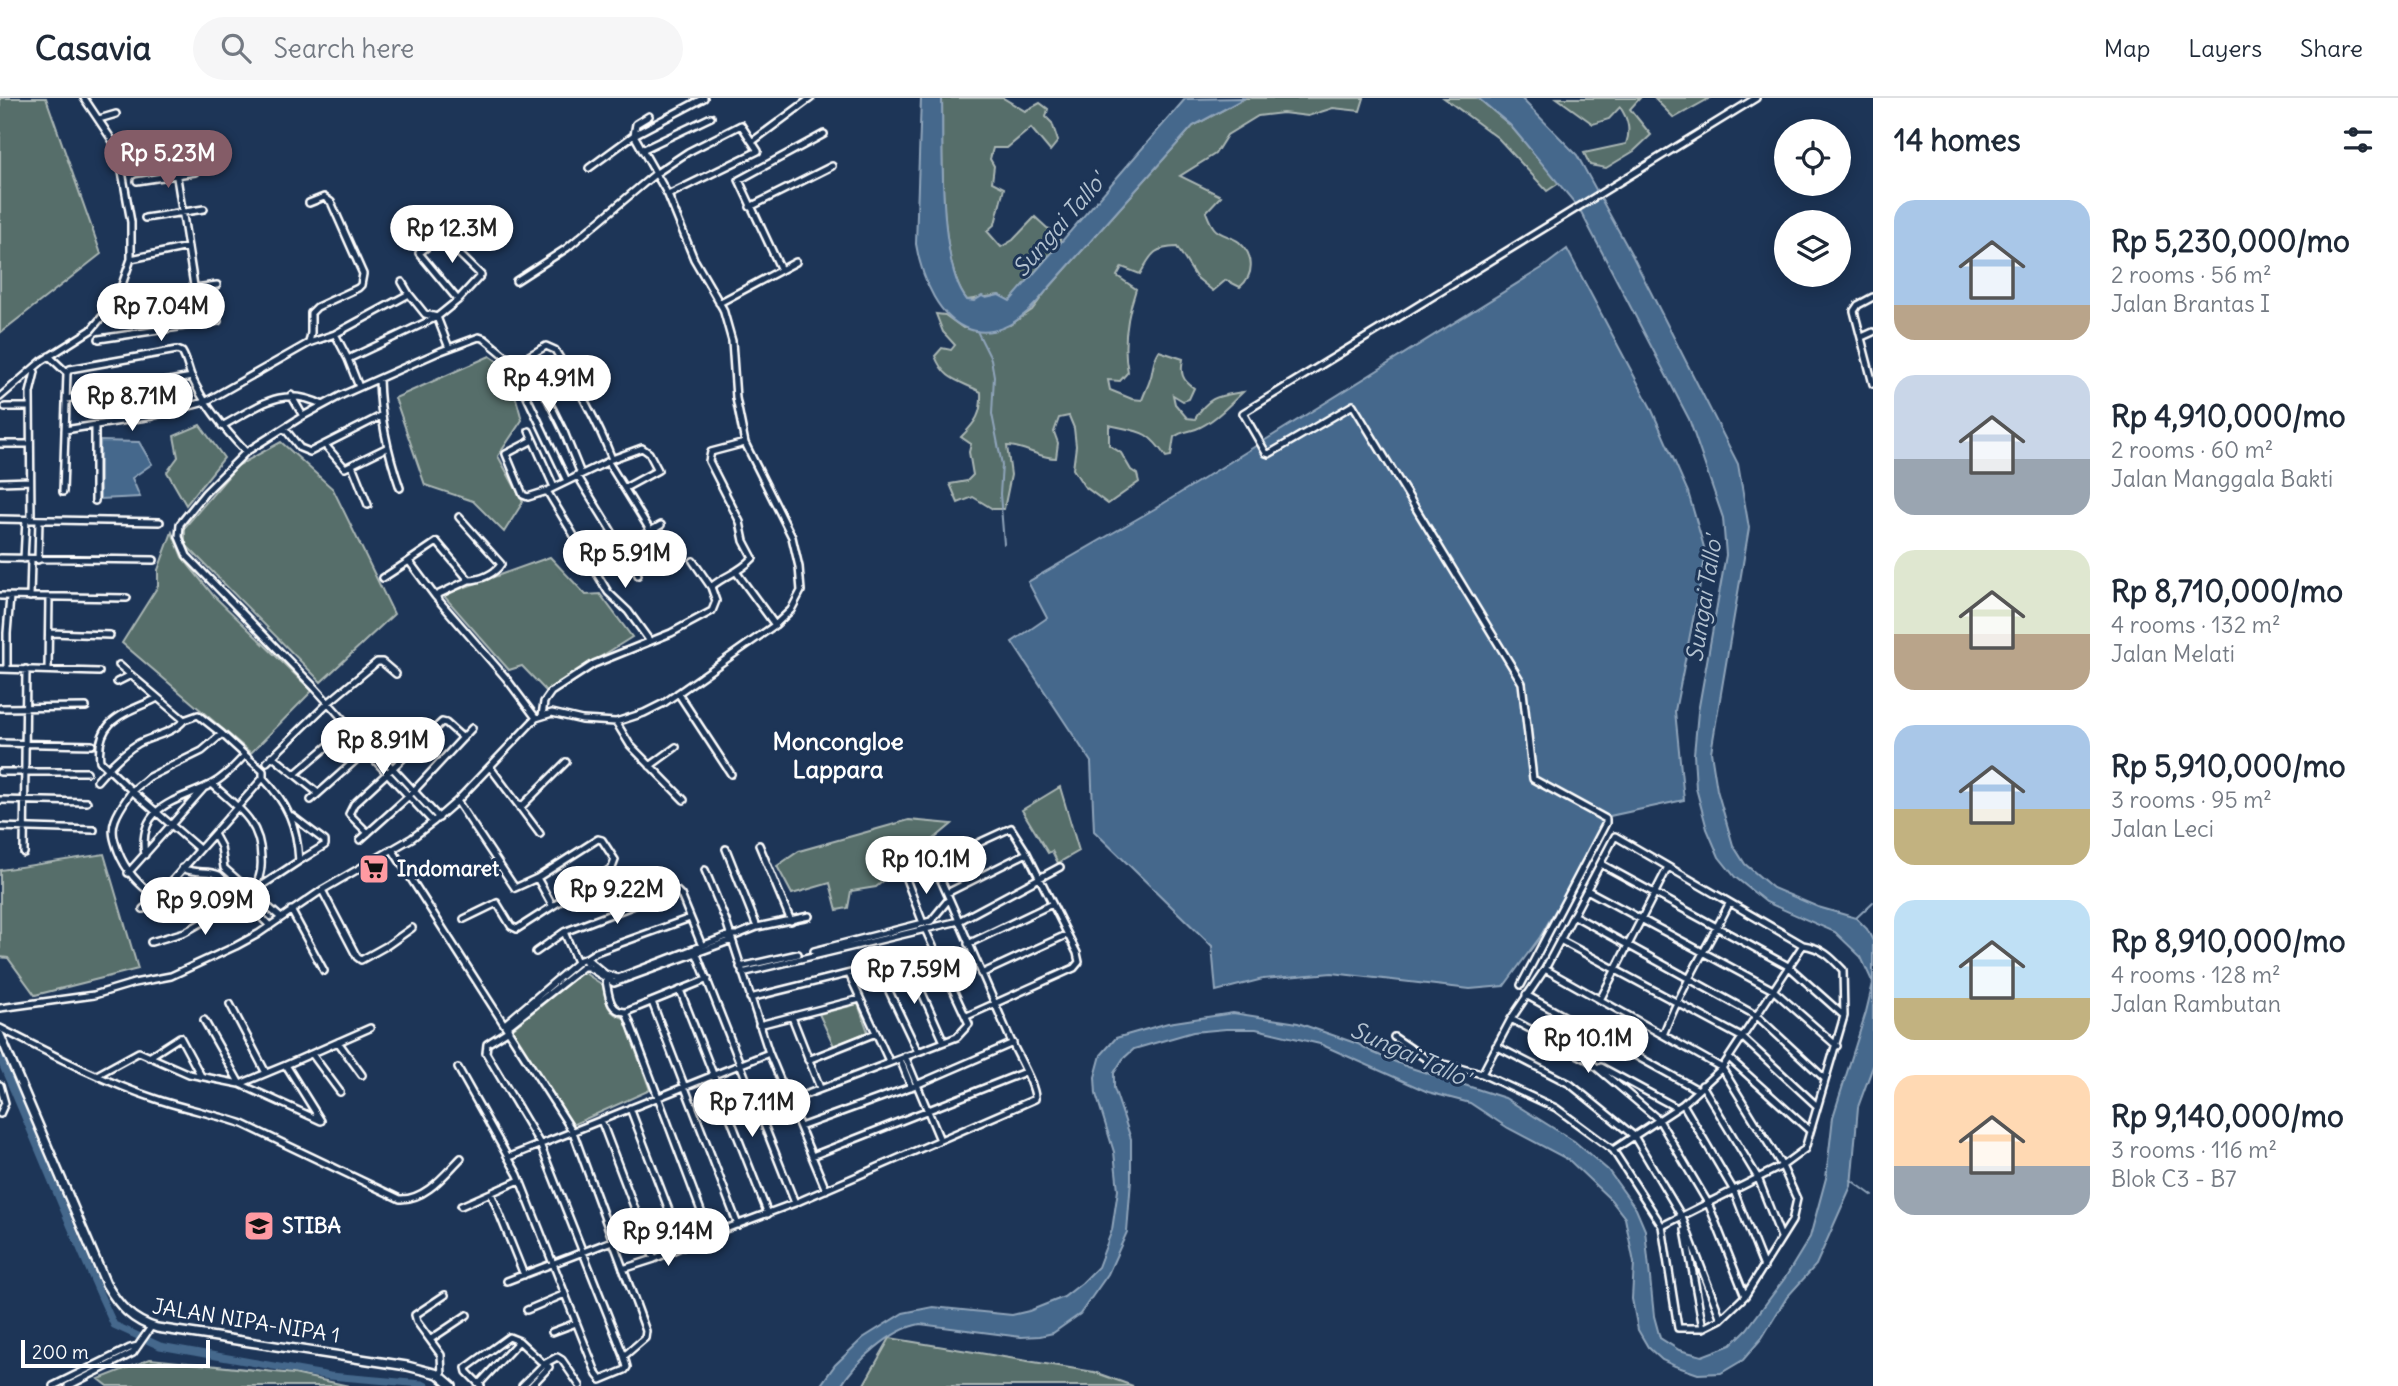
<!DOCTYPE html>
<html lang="en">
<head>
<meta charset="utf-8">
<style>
	:root { --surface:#fff; --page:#f6f6f7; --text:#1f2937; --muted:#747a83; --line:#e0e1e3; --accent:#845c67 }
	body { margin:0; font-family:Delius,sans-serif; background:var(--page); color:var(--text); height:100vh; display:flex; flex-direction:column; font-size:26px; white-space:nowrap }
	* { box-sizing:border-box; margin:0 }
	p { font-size:23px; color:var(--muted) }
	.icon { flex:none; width:38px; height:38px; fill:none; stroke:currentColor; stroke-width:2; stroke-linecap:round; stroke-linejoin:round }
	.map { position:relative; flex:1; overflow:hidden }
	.panel { display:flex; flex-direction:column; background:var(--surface); width:525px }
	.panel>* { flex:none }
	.tools { position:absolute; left:1774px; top:21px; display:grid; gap:14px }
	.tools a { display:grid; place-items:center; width:77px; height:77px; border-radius:50%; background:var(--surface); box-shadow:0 4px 18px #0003; font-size:35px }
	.scale { position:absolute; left:21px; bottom:18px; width:189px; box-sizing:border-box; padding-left:7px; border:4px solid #fff; border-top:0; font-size:19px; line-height:24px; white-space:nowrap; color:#fff; -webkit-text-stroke:5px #1d3557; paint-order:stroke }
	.price { position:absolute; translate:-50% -60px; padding:0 16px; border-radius:24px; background:#fff; color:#222; font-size:23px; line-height:46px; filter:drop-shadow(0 2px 4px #0008) }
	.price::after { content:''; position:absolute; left:50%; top:42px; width:21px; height:16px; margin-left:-10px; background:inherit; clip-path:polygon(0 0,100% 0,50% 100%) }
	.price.active { background:var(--accent); color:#fff }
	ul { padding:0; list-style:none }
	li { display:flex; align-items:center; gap:21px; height:175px; padding:0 21px }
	li span { display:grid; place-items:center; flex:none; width:196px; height:140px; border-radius:21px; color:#555 }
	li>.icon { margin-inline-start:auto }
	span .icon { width:84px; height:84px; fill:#fffc; stroke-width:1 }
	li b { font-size:30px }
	h2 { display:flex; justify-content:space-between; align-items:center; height:84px; padding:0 21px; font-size:30px }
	header { display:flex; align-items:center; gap:42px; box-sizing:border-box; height:98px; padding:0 35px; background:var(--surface); border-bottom:2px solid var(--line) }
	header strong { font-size:33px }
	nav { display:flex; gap:38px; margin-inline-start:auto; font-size:24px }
	.search { width:490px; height:63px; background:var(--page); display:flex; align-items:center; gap:18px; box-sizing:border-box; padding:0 24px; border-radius:38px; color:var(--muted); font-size:26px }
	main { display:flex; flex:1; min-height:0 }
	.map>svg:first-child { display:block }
	.green { fill:#566e6a; stroke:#aab6b4; stroke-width:2 }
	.water { fill:#44688c; stroke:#8fa4ba; stroke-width:2 }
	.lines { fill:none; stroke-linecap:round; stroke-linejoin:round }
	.stream { stroke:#8fa4ba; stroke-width:2 }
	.canal { stroke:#44688c; stroke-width:7 }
	.minor-casing { stroke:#fff; stroke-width:10 }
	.tertiary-casing { stroke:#fff; stroke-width:12 }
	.minor { stroke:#1d3557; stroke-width:5 }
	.tertiary { stroke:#1d3557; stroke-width:7 }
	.labels { text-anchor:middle; stroke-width:6; stroke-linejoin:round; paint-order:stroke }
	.poi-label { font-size:21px; font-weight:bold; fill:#fff; stroke:#1d3557; text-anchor:start }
	.street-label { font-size:21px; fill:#fff; stroke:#1d3557 }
	.water-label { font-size:23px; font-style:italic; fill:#b4c3d1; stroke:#1d3557 }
	.quarter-label { font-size:24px; font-weight:bold; fill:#fff; stroke:#1d3557 }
</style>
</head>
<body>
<header>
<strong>Casavia</strong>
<div class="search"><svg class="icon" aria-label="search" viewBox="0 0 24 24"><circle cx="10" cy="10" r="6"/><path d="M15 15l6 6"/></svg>Search here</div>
<nav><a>Map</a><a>Layers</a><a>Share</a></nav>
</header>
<main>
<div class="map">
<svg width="1873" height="1288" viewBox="0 0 1873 1288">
	<rect width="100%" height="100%" fill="#1d3557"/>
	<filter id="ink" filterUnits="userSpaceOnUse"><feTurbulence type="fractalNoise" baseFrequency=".0143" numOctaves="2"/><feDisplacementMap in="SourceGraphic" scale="14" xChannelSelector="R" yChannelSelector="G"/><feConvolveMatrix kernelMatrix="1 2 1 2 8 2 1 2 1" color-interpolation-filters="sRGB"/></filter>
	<g filter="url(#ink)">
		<!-- green -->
		<path class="green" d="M0,0H46L101,156L0,235Z
			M942,0H1003L1025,13L1040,5L1048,11L1046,19L1052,25L1058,43L1050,53L1031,30L1007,50H993L990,61L994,68L992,84L1004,90L995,126L987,133L1001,149L1013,142L1035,119L1047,130L1055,133L1061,143L1010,204L999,197L967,202C937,165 943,49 942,0Z
			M1245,0H1364L1360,13L1333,10L1308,18L1283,15L1258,18L1227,37L1215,56L1180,78L1221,98L1206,114C1208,119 1210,125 1214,130C1219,137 1231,138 1239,144C1254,157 1255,176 1240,189L1226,182L1213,193L1196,179L1177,149C1152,150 1152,156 1140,176L1122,169L1117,178L1136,191C1127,218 1122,246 1128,274L1120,283L1108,282L1110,292L1132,301L1142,302C1145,293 1151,283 1152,274C1154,265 1154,261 1159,253L1183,261C1180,275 1182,282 1194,290L1189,301L1183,303L1173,297L1175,306L1187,320L1195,321C1208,298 1218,298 1243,294C1229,307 1214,324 1196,331C1188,334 1182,333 1174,339L1171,358L1166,359C1147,331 1140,334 1109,327V347L1121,355L1131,372L1137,376L1139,384L1108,406L1084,388L1073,371L1076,348L1074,330L1069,318L1059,320L1054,334L1058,345L1056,360C1038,360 1025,348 1007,348L1011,377L1004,411H993L973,399L958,405L950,386L967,383L973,377L969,354L971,346L961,339C976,324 982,316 981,294C958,282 945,283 935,258L942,250L951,252L955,247L943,234L936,216L945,217L963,230L1010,227L1032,212L1047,192L1193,28Z
			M1444,0H1478L1510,27L1559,85L1547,93L1498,40Z
			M1557,0H1640L1630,11L1651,37L1634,53L1606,70L1590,67L1584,55L1626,46C1631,32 1628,21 1620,9L1609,21L1593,26Z
			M1654,0H1710L1674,20Z
			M490,258L508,271L522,322L498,358L523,404L504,434L473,403L425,387L395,300Z
			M200,327L224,360L186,407L167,374L178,359L174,338Z
			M281,344L333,391L394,516L321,584L185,446V429L237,368Z
			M172,434L182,459L213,497L312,593L251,655L122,545L158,488V472Z
			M550,459L586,497L600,496L632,539L546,593L522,568L509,572L443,497Z
			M1060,689L1079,753L1058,765L1052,753L1048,755L1022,712Z
			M909,722L952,726L876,789L851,793L848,810L837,812L830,785L792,796L777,768L799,753Z
			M104,756L138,871L35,897L8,860L0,859V772Z
			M583,874L603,887C606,903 606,915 624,920L650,992L572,1027L546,989L512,931Z
			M858,906L868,934L834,948L819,916Z
			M890,1240L1094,1274L1133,1288H863Z
			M150,1261L294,1276L349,1288H108L99,1281Z"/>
		<!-- water -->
		<path class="water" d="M921,0H942C943,48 938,167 967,202L974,203L982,198L986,200L999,197L1010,203L1185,1L1245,0L1193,28L1047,192C987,271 930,228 916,146Z
			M1478,0H1521L1577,57L1633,159L1738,366L1749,430L1711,654L1717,692L1733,747L1745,766L1773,790L1818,809L1856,820L1867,831L1873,843V968L1858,1009L1851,1088L1816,1167L1787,1199L1762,1240L1743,1262L1721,1275L1698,1276L1675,1268L1662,1262L1648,1249L1638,1232L1632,1201L1634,1165L1625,1120L1611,1102L1569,1062L1508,1030L1470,1005L1428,994L1320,946L1256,931H1226L1193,934L1134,951L1123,961L1114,975V990L1131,1041V1082L1127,1134L1108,1176L1080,1216L1053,1235L1040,1238L1021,1239L920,1226C892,1231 855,1264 841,1288H820L835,1267L863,1240L903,1215L933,1209L1012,1217L1029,1213L1064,1199L1082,1185L1098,1169L1112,1132L1118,1092L1114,1054L1096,996L1095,979L1101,957L1116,940L1168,925L1233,915L1298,925L1358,946L1374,955L1408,969L1505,1000L1574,1043L1608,1072L1636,1111L1645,1132L1654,1218L1660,1240L1679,1252L1702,1258L1731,1247L1747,1231L1785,1180L1810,1139L1826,1080L1833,1019L1866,914L1873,885L1861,859L1835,834L1766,804L1735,779L1719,759L1707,731L1696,690L1694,656L1698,614L1726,457L1723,420L1689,321L1579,110L1510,27Z
			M1567,151L1651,310L1688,394L1706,456L1675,613L1684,702L1610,718L1540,839L1504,888L1470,891L1332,875L1263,881L1216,893L1212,848L1094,733L1091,664L1012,544L1047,520L1028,484L1156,410L1542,170Z
			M100,343L139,344L152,366L132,380L140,399L100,401Z"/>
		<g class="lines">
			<!-- stream -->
			<path class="stream" d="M977,233L991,261L994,278L992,316L1002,367L1000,396L1004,446
				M1856,820L1873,804
				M1851,1082L1873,1098"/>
			<!-- canal -->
			<path class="canal" d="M0,961C39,1049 73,1139 114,1227L160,1248L330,1278L422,1286L426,1288"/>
			<!-- minor casing -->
			<g class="minor-casing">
				<path id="minor" d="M99,21L116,16
					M753,43L811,0
					M132,48L164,44L173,54L200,226
					M642,52L711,19
					M589,70L634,37L636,26L649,18
					M137,83L195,74
					M750,109L832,68
					M145,120L204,111
					M441,138L481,177L458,202L419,155Z
					M131,161L188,149
					M781,172L739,82L824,36
					M516,183L567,150L655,76L688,54L741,27L758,53L668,97
					M402,184L409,196
					M131,199L217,187
					M1873,199L1858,207L1854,213L1873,286
					M719,205L796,164
					M437,219L449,250
					M335,236L348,261L359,289
					M1862,239L1873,234
					M99,241L218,223
					M309,245L311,235V215L317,209L358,190L361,187L363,176L331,104L324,99L309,105
					M49,258L67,275
					M527,259L564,334L581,376
					M348,261L437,219L458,202
					M509,261L567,383
					M67,275L70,271L177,252L182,254C187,262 188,271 192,280C205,308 225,332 246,354
					M379,281C380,320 387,353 400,390
					M291,297L303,318
					M0,299L42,263L91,232L117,201L131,161V124L118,51L84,0
					M66,301L192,279
					M5,309H30
					M222,328C258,309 282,286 323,307
					M285,331L300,350L310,354L381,318
					M65,332L152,318L205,304L309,245L335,236L409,196L425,216L437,219
					M529,333L554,389
					M533,342L506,356L523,397L528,399L547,393L608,494L628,513L649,542
					M0,346H29
					M325,347L345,370L386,350
					M608,364L650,432
					M352,367L368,407
					M577,377L614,437
					M0,384L30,383
					M547,393L609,363
					M63,394L67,275
					M95,403V328
					M459,419L501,466C495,476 480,482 469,482L437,444L409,463L435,498L506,580L536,620
					M0,421L160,424
					M31,422L30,295L35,274
					M0,460L154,462
					M24,461L26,422
					M38,462L39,422
					M693,463L711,489
					M737,475L775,527
					M638,477L627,449L629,445L661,427
					M383,480L409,463
					M0,498L127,500
					M435,498L469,482
					M30,499L31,462
					M50,535L110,537
					M0,571L99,574
					M7,571V535L10,499
					M48,571L49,499
					M117,584L131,577
					M678,595L731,676
					M158,600C127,615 95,620 100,663L132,693C126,702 119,711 115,722C111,733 114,742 118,753C134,794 171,810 212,819
					M0,610L86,609
					M542,618L544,604L551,594L594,566L671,535L712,513L716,503L711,489C726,476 737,477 753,460L744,443L740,424L709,363L711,354L745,345
					M184,622L198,617L222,636L202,653L149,679L132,693L199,751
					M616,624L630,647L684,702
					M363,642L371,647L439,720
					M0,645L92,647
					M272,658L318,695
					M267,664L328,605L377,564H382L396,576
					M650,668L676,649
					M490,669L540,736
					M0,674H87
					M295,676L350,629
					M97,683C109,669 123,654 139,645C153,638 175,634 184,622L119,567
					M212,686C237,709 261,723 261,760C262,771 259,783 253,791
					M0,702L87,704
					M311,702L367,652
					M457,703L515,790L537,780L598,741L602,742L615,762L612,770L517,831L511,828L497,805L464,821
					M520,710L566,664
					M292,718L325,743V747L299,763
					M433,724L373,660L360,640L315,590L187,458L179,439L180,426L205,395L246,354L303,318L342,297L441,253L479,239L485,241L509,261L527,259L546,248L555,252C577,288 597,322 612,361L642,350L649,355L658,372L625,390
					M0,729L94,732
					M368,735L349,716L354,706L442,624L446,625L463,640
					M214,736L221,749L224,770L281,820
					M360,742L409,698L472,630
					M759,747L791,823
					M392,751L573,1034L646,1233L645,1240L624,1258
					M726,751L757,829
					M24,755L26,571
					M145,757C137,706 179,703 212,686C225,679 236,667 245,657L222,636
					M1601,766L1788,868L1843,917
					M182,770C197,777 207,771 219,777L270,828
					M705,772L726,823L769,955L826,1092
					M128,775L203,691
					M537,780L552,807
					M906,781L923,825
					M322,792L357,859L361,862L388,847L412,830
					M1587,792L1773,892L1837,948
					M252,794L299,763C297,727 288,706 263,680
					M947,795L1027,755
					M143,811L157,800L263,680V673L245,657
					M291,812L324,873
					M1573,817L1757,918L1825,981
					M1560,842L1743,940L1816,1007
					M151,844L185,834L244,801
					M968,846L1052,806
					M814,853L931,823L949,801
					M536,854L564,834
					M696,854L795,1105
					M907,861L944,944
					M577,864L564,834L671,793H677L681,797L702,848
					M586,864L588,859L596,854L690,820
					M740,869L798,856
					M1545,871L1722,970L1782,1068L1797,1101L1792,1123L1745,1198L1721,1221L1703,1230H1678L1662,1128L1613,1052L1683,1006L1722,970L1803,847
					M742,875L959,823L1060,769
					M849,876L889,963
					M981,876L1066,837
					M708,881L626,914L710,1137
					M606,883C609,897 609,914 626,914
					M1521,887L1606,725V721L1533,681L1522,585L1353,307L1269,356L1266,355L1243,315L1756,0
					M680,892L768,1116
					M1526,897L1698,992
					M750,900L935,854
					M1600,902L1668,769
					M652,904L738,1127
					M230,906L266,975
					M0,910L94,897L134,885L171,878L236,848L258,836L322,792L412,740L433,724L457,703L536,620L552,615L582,622L616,624L644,615L664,605L775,527L791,512L801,493L799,469L792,439L745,345L736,300L732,243L723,211L694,161L668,97L634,37L704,0
					M792,919L820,990
					M1511,921L1592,964
					M505,926L580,862L586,860L605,876L618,880L730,837H737L757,829L809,818
					M759,927L860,901
					M507,929L583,869H588L614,885L732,842
					M0,930C51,956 102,983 156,1001C185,1011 215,1016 243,1026L400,1101C426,1102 445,1076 461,1060
					M1663,937C1681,891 1707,849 1729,806
					M1394,939L1428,962L1482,976L1556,1010L1613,1052
					M338,944L362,977
					M1496,948L1570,986L1634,1038L1682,1119L1721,1221
					M918,954L957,939L969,926L925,831
					M312,956L340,994
					M905,958L940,1042
					M149,959L180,939L201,978
					M1729,960L1810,1033
					M900,961L911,989
					M808,962L876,935
					M1589,963L1659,1022L1708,1105L1745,1198
					M286,967L321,1023L240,986Z
					M286,967L370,930
					M1601,969L1677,1010
					M458,970L518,1077L597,1277L601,1282L625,1272L627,1269L624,1258L540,1046L486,955L487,946L509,932
					M1482,976L1511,921L1545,871L1615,738L1803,847C1822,850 1831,859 1843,872L1844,918L1805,1051L1782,1068L1662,1128
					M97,977L139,954L189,976L240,986L204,922
					M0,987L5,1005L0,1016
					M1702,987L1758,1080L1781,1139
					M789,1003L918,954L877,868
					M1683,1006L1734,1093L1764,1169
					M630,1010L683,1149
					M601,1022L654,1161
					M800,1029L916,987L1013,945
					M812,1058L1025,974
					M509,1059L769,955
					M491,1095L524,1177
					M461,1108L520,1082
					M1685,1132L1703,1230
					M623,1171L654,1161L701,1140L795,1105L1035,1001C1036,989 1019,960 1013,947C987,888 962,828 935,769L939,763L1011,730L1027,755L1077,855L1079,864L1074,870L967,918
					M507,1183L612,1143
					M527,1212L565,1196
					M552,1234L576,1225
					M431,1241L467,1217
					M442,1278L441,1257L417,1224L415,1217L445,1197
					M479,1286L519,1243L548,1270
					M53,1288L130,1250L138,1248
					M68,1288L133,1255L151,1229
					M481,1288L467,1274L466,1270L509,1239L519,1243
					M522,1288L544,1266L557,1259L562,1262L580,1288
					M531,1288L549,1269"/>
			</g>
			<!-- tertiary casing -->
			<g class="tertiary-casing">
				<path id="tertiary" d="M0,937L106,1186C119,1208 132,1223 157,1230L407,1268L438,1276L452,1288"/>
			</g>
			<!-- minor -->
			<use href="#minor" class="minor"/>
			<!-- tertiary -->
			<use href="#tertiary" class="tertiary"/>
		</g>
	</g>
	<!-- icons -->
	<defs>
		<g id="supermarket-square" transform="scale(1.575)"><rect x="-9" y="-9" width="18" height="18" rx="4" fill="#ff9aa2" stroke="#1d3557"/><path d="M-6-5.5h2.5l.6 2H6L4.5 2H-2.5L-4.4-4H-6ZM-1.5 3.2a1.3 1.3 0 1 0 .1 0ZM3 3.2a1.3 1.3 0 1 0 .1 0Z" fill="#111"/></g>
		<g id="university-square" transform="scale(1.575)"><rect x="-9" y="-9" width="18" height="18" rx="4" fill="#ff9aa2" stroke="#1d3557"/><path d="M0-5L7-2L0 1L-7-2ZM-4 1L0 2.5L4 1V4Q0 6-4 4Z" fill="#111"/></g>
	</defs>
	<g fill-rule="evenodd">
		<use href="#supermarket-square" x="374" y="771"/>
		<use href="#university-square" x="259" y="1128"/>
	</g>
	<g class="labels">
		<!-- poi labels -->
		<g class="poi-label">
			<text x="397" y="778">Indomaret</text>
			<text x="282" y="1135">STIBA</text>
		</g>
		<!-- street labels -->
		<g class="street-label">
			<text transform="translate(246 1223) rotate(9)" y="7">JALAN NIPA-NIPA 1</text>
		</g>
		<!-- water labels -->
		<g class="water-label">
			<text transform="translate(1059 127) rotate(-49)" y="8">Sungai Tallo'</text>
			<text transform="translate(1704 501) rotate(-81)" y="8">Sungai Tallo'</text>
			<text transform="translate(1410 956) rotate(24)" y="8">Sungai Tallo'</text>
		</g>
		<!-- quarter labels -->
		<g class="quarter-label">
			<text x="838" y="652">Moncongloe<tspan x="838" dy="28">Lappara</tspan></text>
		</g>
	</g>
</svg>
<div class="tools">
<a><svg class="icon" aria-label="locate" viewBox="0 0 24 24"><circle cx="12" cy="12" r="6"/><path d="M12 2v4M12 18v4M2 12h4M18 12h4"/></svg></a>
<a><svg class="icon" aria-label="layers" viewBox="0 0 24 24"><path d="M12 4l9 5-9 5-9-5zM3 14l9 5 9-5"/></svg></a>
</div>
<div class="scale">200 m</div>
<b class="price active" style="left:168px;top:92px">Rp 5.23M</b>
<b class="price" style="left:452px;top:167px">Rp 12.3M</b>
<b class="price" style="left:161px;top:245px">Rp 7.04M</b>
<b class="price" style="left:549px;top:317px">Rp 4.91M</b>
<b class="price" style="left:132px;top:335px">Rp 8.71M</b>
<b class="price" style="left:625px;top:492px">Rp 5.91M</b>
<b class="price" style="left:383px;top:679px">Rp 8.91M</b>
<b class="price" style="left:926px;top:798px">Rp 10.1M</b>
<b class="price" style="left:617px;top:828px">Rp 9.22M</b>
<b class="price" style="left:205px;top:839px">Rp 9.09M</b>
<b class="price" style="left:914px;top:908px">Rp 7.59M</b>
<b class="price" style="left:1588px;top:977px">Rp 10.1M</b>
<b class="price" style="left:752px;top:1041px">Rp 7.11M</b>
<b class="price" style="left:668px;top:1170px">Rp 9.14M</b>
</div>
<section class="panel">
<h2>14 homes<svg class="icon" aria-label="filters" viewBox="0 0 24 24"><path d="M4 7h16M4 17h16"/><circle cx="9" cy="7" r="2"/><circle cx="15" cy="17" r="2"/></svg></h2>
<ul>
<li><span style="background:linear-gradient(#a9c7e8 75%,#b9a48a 0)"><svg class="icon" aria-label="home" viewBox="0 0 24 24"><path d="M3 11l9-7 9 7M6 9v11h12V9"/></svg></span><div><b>Rp 5,230,000/mo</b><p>2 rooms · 56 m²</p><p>Jalan Brantas I</p></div></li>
<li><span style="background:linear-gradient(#c9d6e8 60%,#9aa5b1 0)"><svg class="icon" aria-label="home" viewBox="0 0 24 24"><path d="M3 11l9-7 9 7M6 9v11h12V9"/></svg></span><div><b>Rp 4,910,000/mo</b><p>2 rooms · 60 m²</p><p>Jalan Manggala Bakti</p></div></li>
<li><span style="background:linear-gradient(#dfe7d0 60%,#b9a48a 0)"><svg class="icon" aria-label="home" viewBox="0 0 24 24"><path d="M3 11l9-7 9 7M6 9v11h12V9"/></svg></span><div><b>Rp 8,710,000/mo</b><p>4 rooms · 132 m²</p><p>Jalan Melati</p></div></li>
<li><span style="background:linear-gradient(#a9c7e8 60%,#c2b280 0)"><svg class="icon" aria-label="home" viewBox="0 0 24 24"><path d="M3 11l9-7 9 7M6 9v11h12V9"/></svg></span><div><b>Rp 5,910,000/mo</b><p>3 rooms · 95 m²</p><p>Jalan Leci</p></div></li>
<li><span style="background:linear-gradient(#bfe0f5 70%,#c2b280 0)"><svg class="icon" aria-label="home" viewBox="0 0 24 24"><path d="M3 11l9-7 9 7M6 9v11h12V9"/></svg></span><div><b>Rp 8,910,000/mo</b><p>4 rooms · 128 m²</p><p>Jalan Rambutan</p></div></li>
<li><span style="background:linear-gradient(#ffd9b3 65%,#9aa5b1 0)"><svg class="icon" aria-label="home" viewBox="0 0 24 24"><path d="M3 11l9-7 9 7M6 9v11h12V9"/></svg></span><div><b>Rp 9,140,000/mo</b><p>3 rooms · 116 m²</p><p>Blok C3 - B7</p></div></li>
</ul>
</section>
</main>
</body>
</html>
